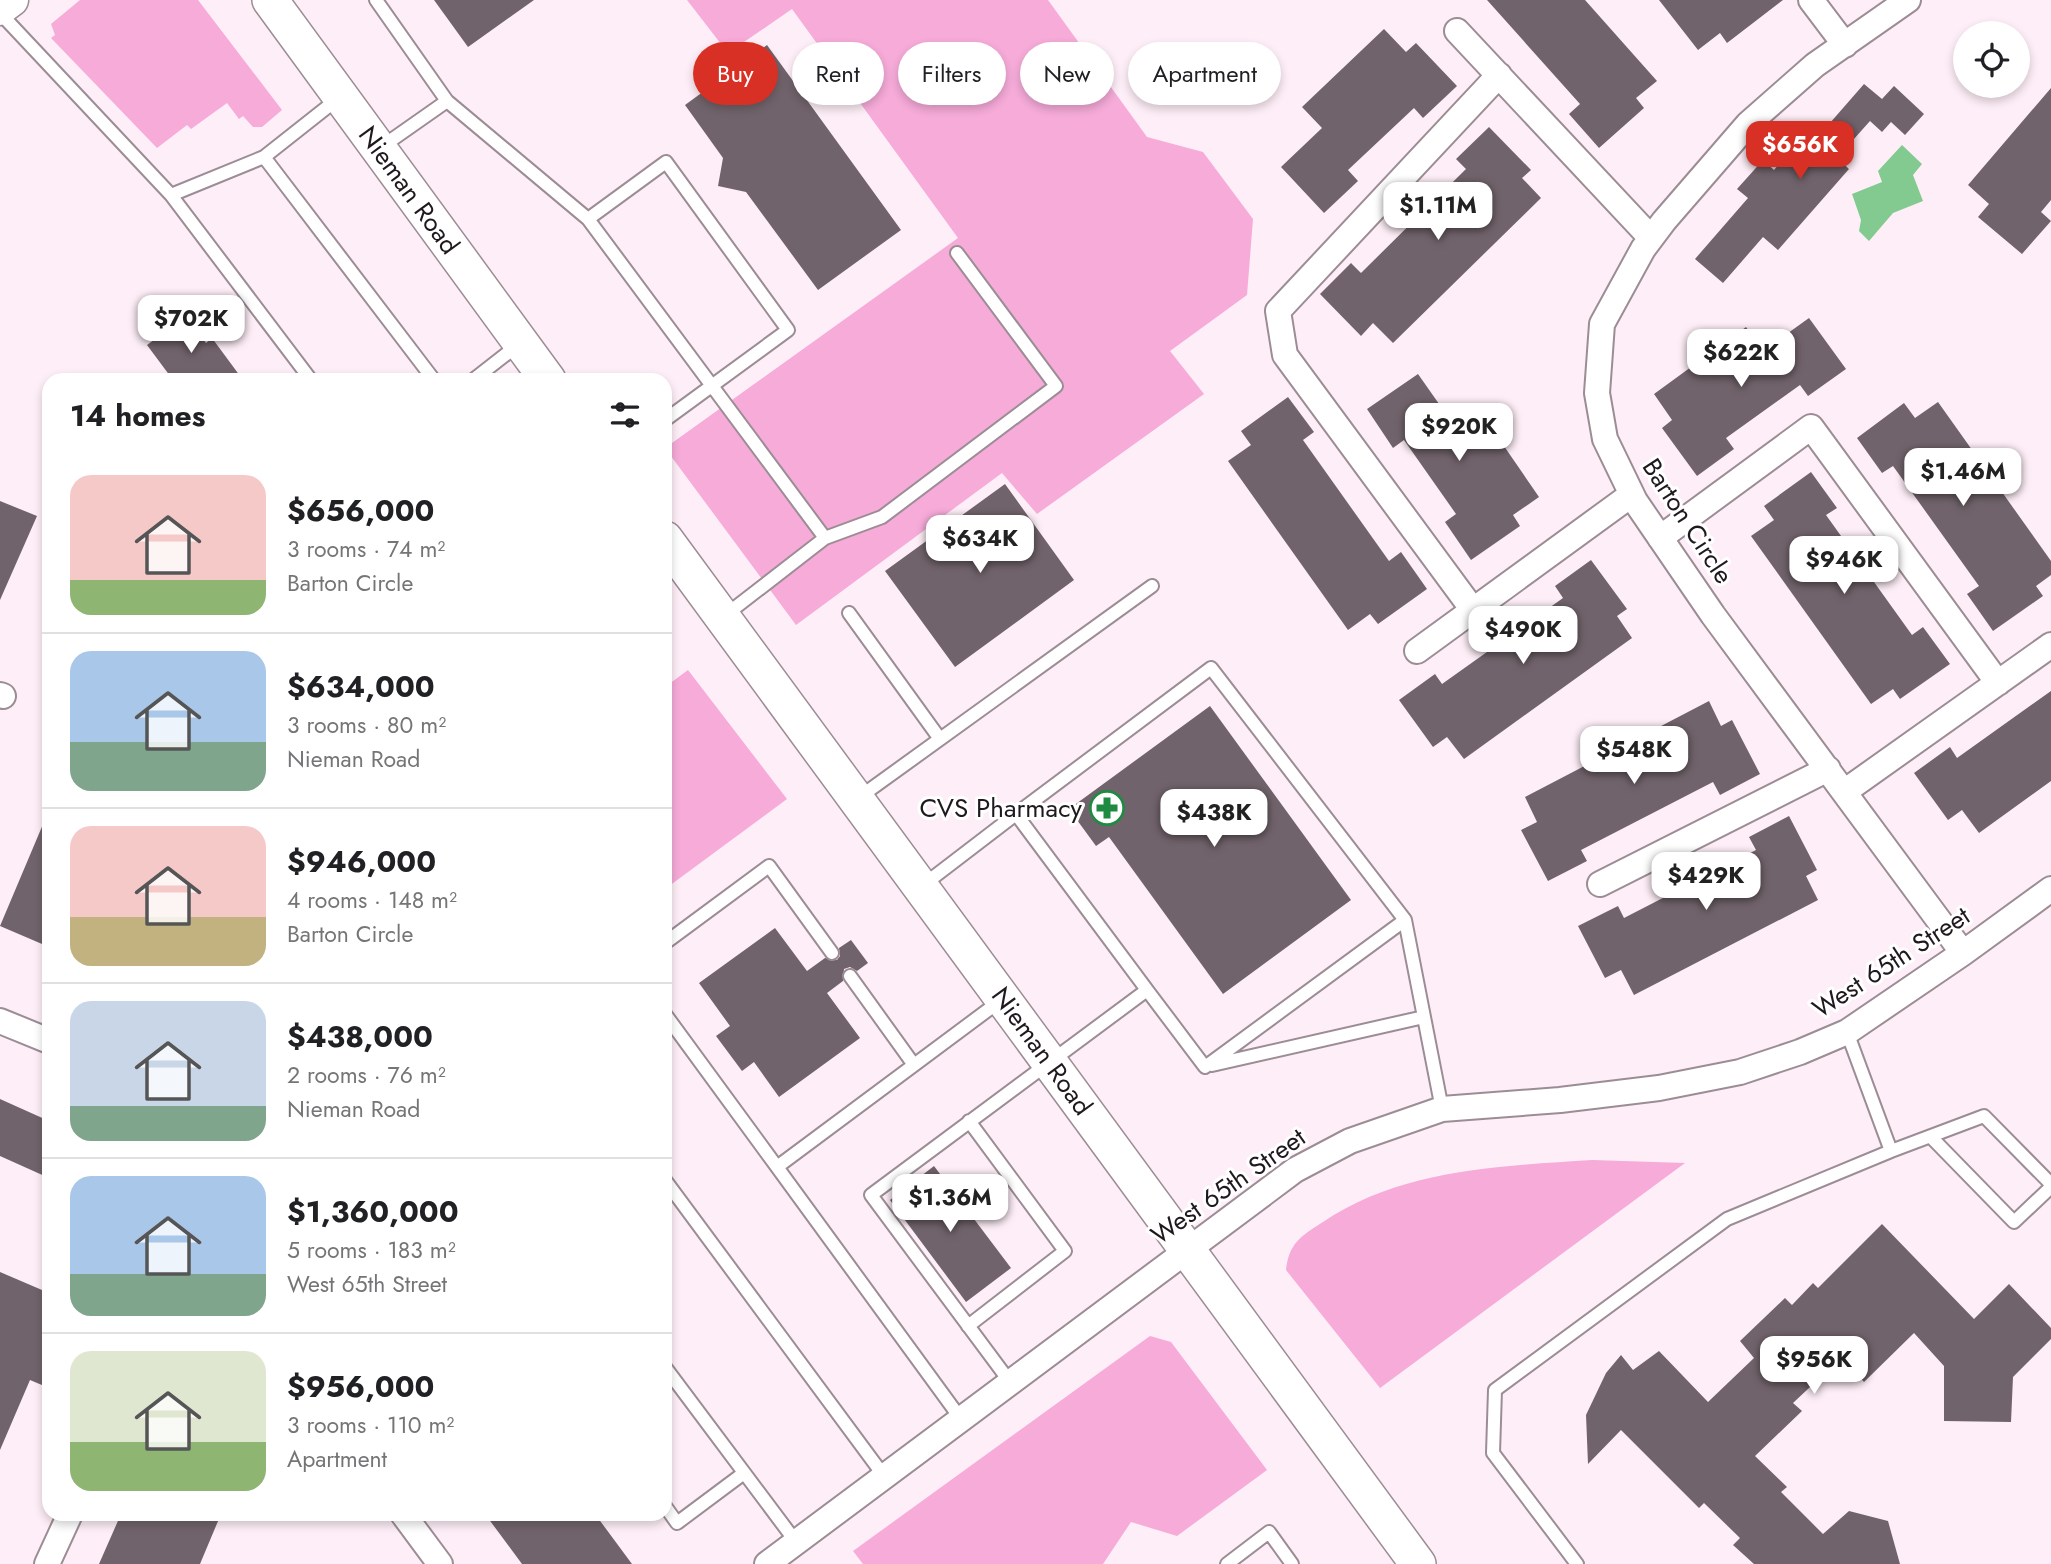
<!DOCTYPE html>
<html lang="en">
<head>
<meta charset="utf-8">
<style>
	:root { --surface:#fff; --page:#f6f6f6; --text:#202124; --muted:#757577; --line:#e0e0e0; --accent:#d93025 }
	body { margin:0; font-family:Jost,sans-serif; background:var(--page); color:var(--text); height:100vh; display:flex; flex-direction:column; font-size:26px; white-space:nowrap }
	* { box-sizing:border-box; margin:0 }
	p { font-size:23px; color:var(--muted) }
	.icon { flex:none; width:38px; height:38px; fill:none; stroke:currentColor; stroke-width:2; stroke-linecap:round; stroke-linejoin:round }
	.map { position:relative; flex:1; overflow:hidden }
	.side { position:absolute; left:42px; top:373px; width:630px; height:1148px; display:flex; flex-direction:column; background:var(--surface); border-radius:21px; box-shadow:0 4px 10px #0003 }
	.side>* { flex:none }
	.guide { position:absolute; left:693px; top:42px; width:665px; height:63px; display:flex; gap:14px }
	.fabs { position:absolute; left:1953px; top:21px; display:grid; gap:14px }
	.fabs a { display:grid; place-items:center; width:77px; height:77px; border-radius:50%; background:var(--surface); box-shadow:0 4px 10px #0003; font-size:35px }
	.price { position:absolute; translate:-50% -60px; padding:0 16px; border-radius:14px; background:#fff; color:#222; font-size:23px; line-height:46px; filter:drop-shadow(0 2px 4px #0008) }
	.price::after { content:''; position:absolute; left:50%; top:42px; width:21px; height:16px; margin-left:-10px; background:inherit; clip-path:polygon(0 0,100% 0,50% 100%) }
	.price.selected { background:var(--accent); color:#fff }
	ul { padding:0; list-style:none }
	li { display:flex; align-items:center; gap:21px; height:175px; padding:0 28px }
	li+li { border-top:2px solid var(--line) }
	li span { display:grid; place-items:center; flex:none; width:196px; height:140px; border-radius:21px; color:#555 }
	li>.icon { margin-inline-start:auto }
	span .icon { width:84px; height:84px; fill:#fffc; stroke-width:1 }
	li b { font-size:30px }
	h2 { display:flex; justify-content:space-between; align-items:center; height:84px; padding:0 28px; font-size:30px }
	.tag { padding:0 24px; border-radius:32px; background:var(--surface); box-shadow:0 4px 10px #0003; font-size:24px; line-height:63px }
	.tag.selected { background:var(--accent); color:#fff }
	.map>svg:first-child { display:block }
	.green { fill:#f6abd9 }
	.water { fill:#82ca90 }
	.building { fill:#71636b }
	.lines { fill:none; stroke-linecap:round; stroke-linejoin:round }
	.service-casing { stroke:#9c8d95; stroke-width:16 }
	.minor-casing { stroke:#9c8d95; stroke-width:28 }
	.tertiary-casing { stroke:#9c8d95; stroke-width:35 }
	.secondary-casing { stroke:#9c8d95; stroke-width:38 }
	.service { stroke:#fff; stroke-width:12 }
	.minor { stroke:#fff; stroke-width:24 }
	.tertiary { stroke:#fff; stroke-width:32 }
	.secondary { stroke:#fff; stroke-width:35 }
	.labels { text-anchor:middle; stroke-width:6; stroke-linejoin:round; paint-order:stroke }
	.street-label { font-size:26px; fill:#1f191d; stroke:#fff }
	.poi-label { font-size:26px; fill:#1f191d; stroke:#fff; text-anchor:end }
</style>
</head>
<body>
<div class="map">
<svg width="2051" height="1564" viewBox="0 0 2051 1564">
	<rect width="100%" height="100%" fill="#feeef7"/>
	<!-- green -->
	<path class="green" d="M80,0H198L282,110L262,127H253L243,116L239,119L227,103L191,129L187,125L157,148L51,38L55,35L51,24Z
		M687,0H1048L1147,137L1203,152L1253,219L1247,295L1170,351L1204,394L1037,514L1002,473L796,625L665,448L958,238L792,9L728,53Z
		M688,670L787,799L665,889V687Z
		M1592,1160L1685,1163L1380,1388L1286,1270C1289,1243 1301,1236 1323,1222C1401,1169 1501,1166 1592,1160Z
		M1150,1336L1171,1342L1267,1470L1177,1536L1131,1522L1103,1564H863L853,1551Z"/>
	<!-- water -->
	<path class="water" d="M1902,145L1922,164L1913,175L1923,201L1893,213L1869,241L1859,231L1861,220L1852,194L1882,182L1878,171Z"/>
	<!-- building -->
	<path class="building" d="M434,0H534L468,47Z
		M1487,0H1585L1657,81L1636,98L1644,108L1599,148L1569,114L1580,104Z
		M1659,0H1783L1727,43L1720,33L1698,50Z
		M1384,29L1406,52L1416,43L1457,86L1423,118L1414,108L1348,170L1358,181L1324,213L1281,167L1322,128L1302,107Z
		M767,45L901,230L818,290L746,192L718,186L723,158L685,105Z
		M1864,84L1882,99L1894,86L1924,114L1905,135L1891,122L1882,132L1870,121L1837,158L1849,169L1778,250L1763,237L1723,283L1695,259L1748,198L1737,189L1763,160L1774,170L1791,150L1796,153L1811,135L1816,139Z
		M2051,88V200L2041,212L2051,221L2022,254L1978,217L1989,204L1968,185Z
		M1489,127L1531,170L1522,178L1541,198L1393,343L1373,323L1361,336L1320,294L1351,263L1361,273L1466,169L1456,159Z
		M186,316L206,343L212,338L243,380H173L147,345Z
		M1809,318L1846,369L1808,396L1800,385L1726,438L1734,449L1697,476L1662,428L1672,420L1654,394L1746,327L1763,351Z
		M1418,374L1451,421L1475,404L1539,497L1513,515L1520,526L1471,560L1445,522L1456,514L1404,440L1393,448L1367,409Z
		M1288,397L1314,432L1303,440L1389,561L1401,552L1427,589L1378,624L1370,614L1348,630L1228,461L1251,445L1241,431Z
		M1938,402L2051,561V575L2036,586L2043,596L1993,631L1967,594L1979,586L1893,466L1882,473L1857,438L1904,403L1915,418Z
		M1811,472L1837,508L1826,515L1912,635L1923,627L1950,664L1900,699L1893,689L1871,704L1751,536L1774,520L1764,506Z
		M1005,484L1074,580L955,667L885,571Z
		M0,501L37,516L0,600Z
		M1591,560L1627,609L1617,616L1632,638L1464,759L1447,737L1433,747L1399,700L1435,674L1442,684L1563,598L1555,586Z
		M2051,691V781L1979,833L1962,810L1948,820L1914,773L1950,747L1957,758Z
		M1709,701L1721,726L1732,720L1760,774L1720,795L1713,782L1581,850L1587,861L1548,881L1521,830L1537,822L1525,797Z
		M1210,706L1351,900L1223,994L1109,837L1096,846L1069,809Z
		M49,810V947L0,926Z
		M1789,816L1817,870L1806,876L1818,900L1634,995L1621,970L1605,978L1578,926L1618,906L1624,918L1756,850L1749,837Z
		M775,928L807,971L825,958L837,960L840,956L839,948L851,940L868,963L857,971L850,967L844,969L843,981L827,993L860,1038L779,1097L754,1062L742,1071L716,1036L730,1026L699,983Z
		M0,1099L49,1121V1178L0,1156Z
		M934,1166L1011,1268L966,1302L890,1200Z
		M1882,1224L1974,1319L2009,1284L2051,1328V1339L2013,1377L2011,1422L1944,1421V1366L1914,1333L1864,1382L1842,1357L1793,1403L1802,1411L1755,1456L1787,1487L1781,1492L1823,1534L1849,1511L1888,1521L1900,1564H1754L1733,1545L1740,1538L1704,1503L1699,1508L1621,1430L1588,1464L1586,1415L1606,1373L1621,1355L1633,1370L1659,1351L1708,1402L1754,1358L1740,1341L1785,1298L1792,1305L1813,1283L1818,1288Z
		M0,1272L49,1293V1388L30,1380L0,1450Z
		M121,1514H221L200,1564H99Z
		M485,1514H595L632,1564H522Z"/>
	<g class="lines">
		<!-- service casing -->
		<g class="service-casing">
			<path id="service" d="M376,0L447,101
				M0,13L171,195L264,157
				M340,97L264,157L434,380
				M380,148L447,101L588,219
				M171,195L311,380
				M473,380L518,345
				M665,420L788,330L666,162L588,219L825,538L723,617
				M825,538L882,517L1056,386L957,253
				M849,613L940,739
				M857,799L1152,586
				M922,886L1016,814
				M665,943L769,866L832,953
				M850,976L914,1065
				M1147,990L1016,814L1211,668L1405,920
				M665,1014L777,1167
				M1212,1065L1424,1017
				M1931,1137L2014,1222L2051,1187
				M1891,1151L1984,1116L2051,1184
				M665,1180L884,1476
				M968,1326L1065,1251L969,1121
				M665,1367L796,1542
				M1010,1382L871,1195L1147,990L1205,1067L1405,920L1442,1109
				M961,1419L777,1167L1000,1001
				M665,1506L677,1523L744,1473
				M1227,1564L1269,1532L1292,1564
				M1577,1564L1493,1453L1495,1390L1727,1219L1891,1151L1847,1032"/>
		</g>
		<!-- minor casing -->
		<g class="minor-casing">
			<path id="minor" d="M1811,0L1845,45
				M1908,0L1815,65L1748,124L1664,221L1643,249L1602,324L1597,393L1605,439L1635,501L1713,615L1963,953
				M1457,31L1651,238
				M1660,538L1811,427L1998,683
				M1473,610L1285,355L1278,311L1499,75
				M1417,651L1631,495
				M0,695L3,696
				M1844,792L2051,645
				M1600,884L1828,769
				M0,1021L49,1041
				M403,1514L440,1564
				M47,1564L70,1514
				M767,1564L1295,1170L1350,1141L1442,1109L1560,1100L1659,1088L1740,1072L1800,1052L1847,1032L1963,953L2051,889"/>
		</g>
		<!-- tertiary casing -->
		<g class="tertiary-casing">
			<path id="tertiary" d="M0,9L12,0"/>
		</g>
		<!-- secondary casing -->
		<g class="secondary-casing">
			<path id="secondary" d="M270,0L548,380
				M665,539L1418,1564"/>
		</g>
		<!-- service -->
		<use href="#service" class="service"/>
		<!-- minor -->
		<use href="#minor" class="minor"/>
		<!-- tertiary -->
		<use href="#tertiary" class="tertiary"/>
		<!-- secondary -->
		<use href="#secondary" class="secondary"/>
	</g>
	<!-- icons -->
	<defs>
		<g id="pharmacy-ring" transform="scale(1.75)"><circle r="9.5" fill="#fff" stroke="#1f8b42" stroke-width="1.5"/><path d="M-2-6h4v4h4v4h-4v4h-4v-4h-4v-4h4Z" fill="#1f8b42"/></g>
	</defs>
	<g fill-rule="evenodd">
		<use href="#pharmacy-ring" x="1107" y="808"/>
	</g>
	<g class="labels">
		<!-- street labels -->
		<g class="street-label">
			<text transform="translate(409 190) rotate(54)" y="9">Nieman Road</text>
			<text transform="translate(1688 521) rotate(57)" y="9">Barton Circle</text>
			<text transform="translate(1891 962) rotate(-33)" y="9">West 65th Street</text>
			<text transform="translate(1042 1051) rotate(54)" y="9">Nieman Road</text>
			<text transform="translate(1228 1186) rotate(-35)" y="9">West 65th Street</text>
		</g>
		<!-- poi labels -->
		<g class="poi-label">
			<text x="1082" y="817">CVS Pharmacy</text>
		</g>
	</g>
</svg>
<div class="fabs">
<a><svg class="icon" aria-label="locate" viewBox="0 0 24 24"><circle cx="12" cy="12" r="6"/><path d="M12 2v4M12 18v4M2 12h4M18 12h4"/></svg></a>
</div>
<b class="price selected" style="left:1800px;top:181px">$656K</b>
<b class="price" style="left:1438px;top:242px">$1.11M</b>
<b class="price" style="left:191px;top:355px">$702K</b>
<b class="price" style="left:1741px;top:389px">$622K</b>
<b class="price" style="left:1459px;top:463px">$920K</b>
<b class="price" style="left:1963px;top:508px">$1.46M</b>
<b class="price" style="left:980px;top:575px">$634K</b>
<b class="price" style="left:1844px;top:596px">$946K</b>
<b class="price" style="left:1523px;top:666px">$490K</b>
<b class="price" style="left:1634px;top:786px">$548K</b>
<b class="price" style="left:1214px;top:849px">$438K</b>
<b class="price" style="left:1706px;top:912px">$429K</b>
<b class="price" style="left:950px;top:1234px">$1.36M</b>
<b class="price" style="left:1814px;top:1396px">$956K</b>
<div class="guide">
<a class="tag selected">Buy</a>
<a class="tag">Rent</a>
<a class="tag">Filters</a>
<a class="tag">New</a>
<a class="tag">Apartment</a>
</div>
<section class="side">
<h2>14 homes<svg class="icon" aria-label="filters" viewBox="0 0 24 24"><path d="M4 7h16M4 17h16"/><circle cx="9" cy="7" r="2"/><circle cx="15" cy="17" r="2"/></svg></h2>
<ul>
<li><span style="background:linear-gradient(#f6c9c9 75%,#8fb573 0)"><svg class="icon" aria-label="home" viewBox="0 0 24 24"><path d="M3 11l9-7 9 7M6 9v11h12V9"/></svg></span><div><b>$656,000</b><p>3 rooms · 74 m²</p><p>Barton Circle</p></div></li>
<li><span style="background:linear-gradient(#a9c7e8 65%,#7fa58c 0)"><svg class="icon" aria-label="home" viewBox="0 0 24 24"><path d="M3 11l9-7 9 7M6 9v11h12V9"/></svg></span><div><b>$634,000</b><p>3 rooms · 80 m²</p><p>Nieman Road</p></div></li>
<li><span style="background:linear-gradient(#f6c9c9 65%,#c2b280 0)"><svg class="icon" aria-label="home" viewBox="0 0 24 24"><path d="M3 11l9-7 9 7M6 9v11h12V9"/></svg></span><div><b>$946,000</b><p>4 rooms · 148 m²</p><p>Barton Circle</p></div></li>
<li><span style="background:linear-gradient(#c9d6e8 75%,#7fa58c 0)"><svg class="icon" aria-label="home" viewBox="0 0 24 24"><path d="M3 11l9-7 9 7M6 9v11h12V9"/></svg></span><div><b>$438,000</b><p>2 rooms · 76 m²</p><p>Nieman Road</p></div></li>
<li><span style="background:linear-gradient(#a9c7e8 70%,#7fa58c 0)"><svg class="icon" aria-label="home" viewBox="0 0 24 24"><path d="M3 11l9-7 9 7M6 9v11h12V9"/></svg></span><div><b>$1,360,000</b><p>5 rooms · 183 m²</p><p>West 65th Street</p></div></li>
<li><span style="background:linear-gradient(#dfe7d0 65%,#8fb573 0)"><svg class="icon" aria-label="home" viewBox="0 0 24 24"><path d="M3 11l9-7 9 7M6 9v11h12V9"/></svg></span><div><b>$956,000</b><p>3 rooms · 110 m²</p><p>Apartment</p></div></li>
</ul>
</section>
</div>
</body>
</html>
